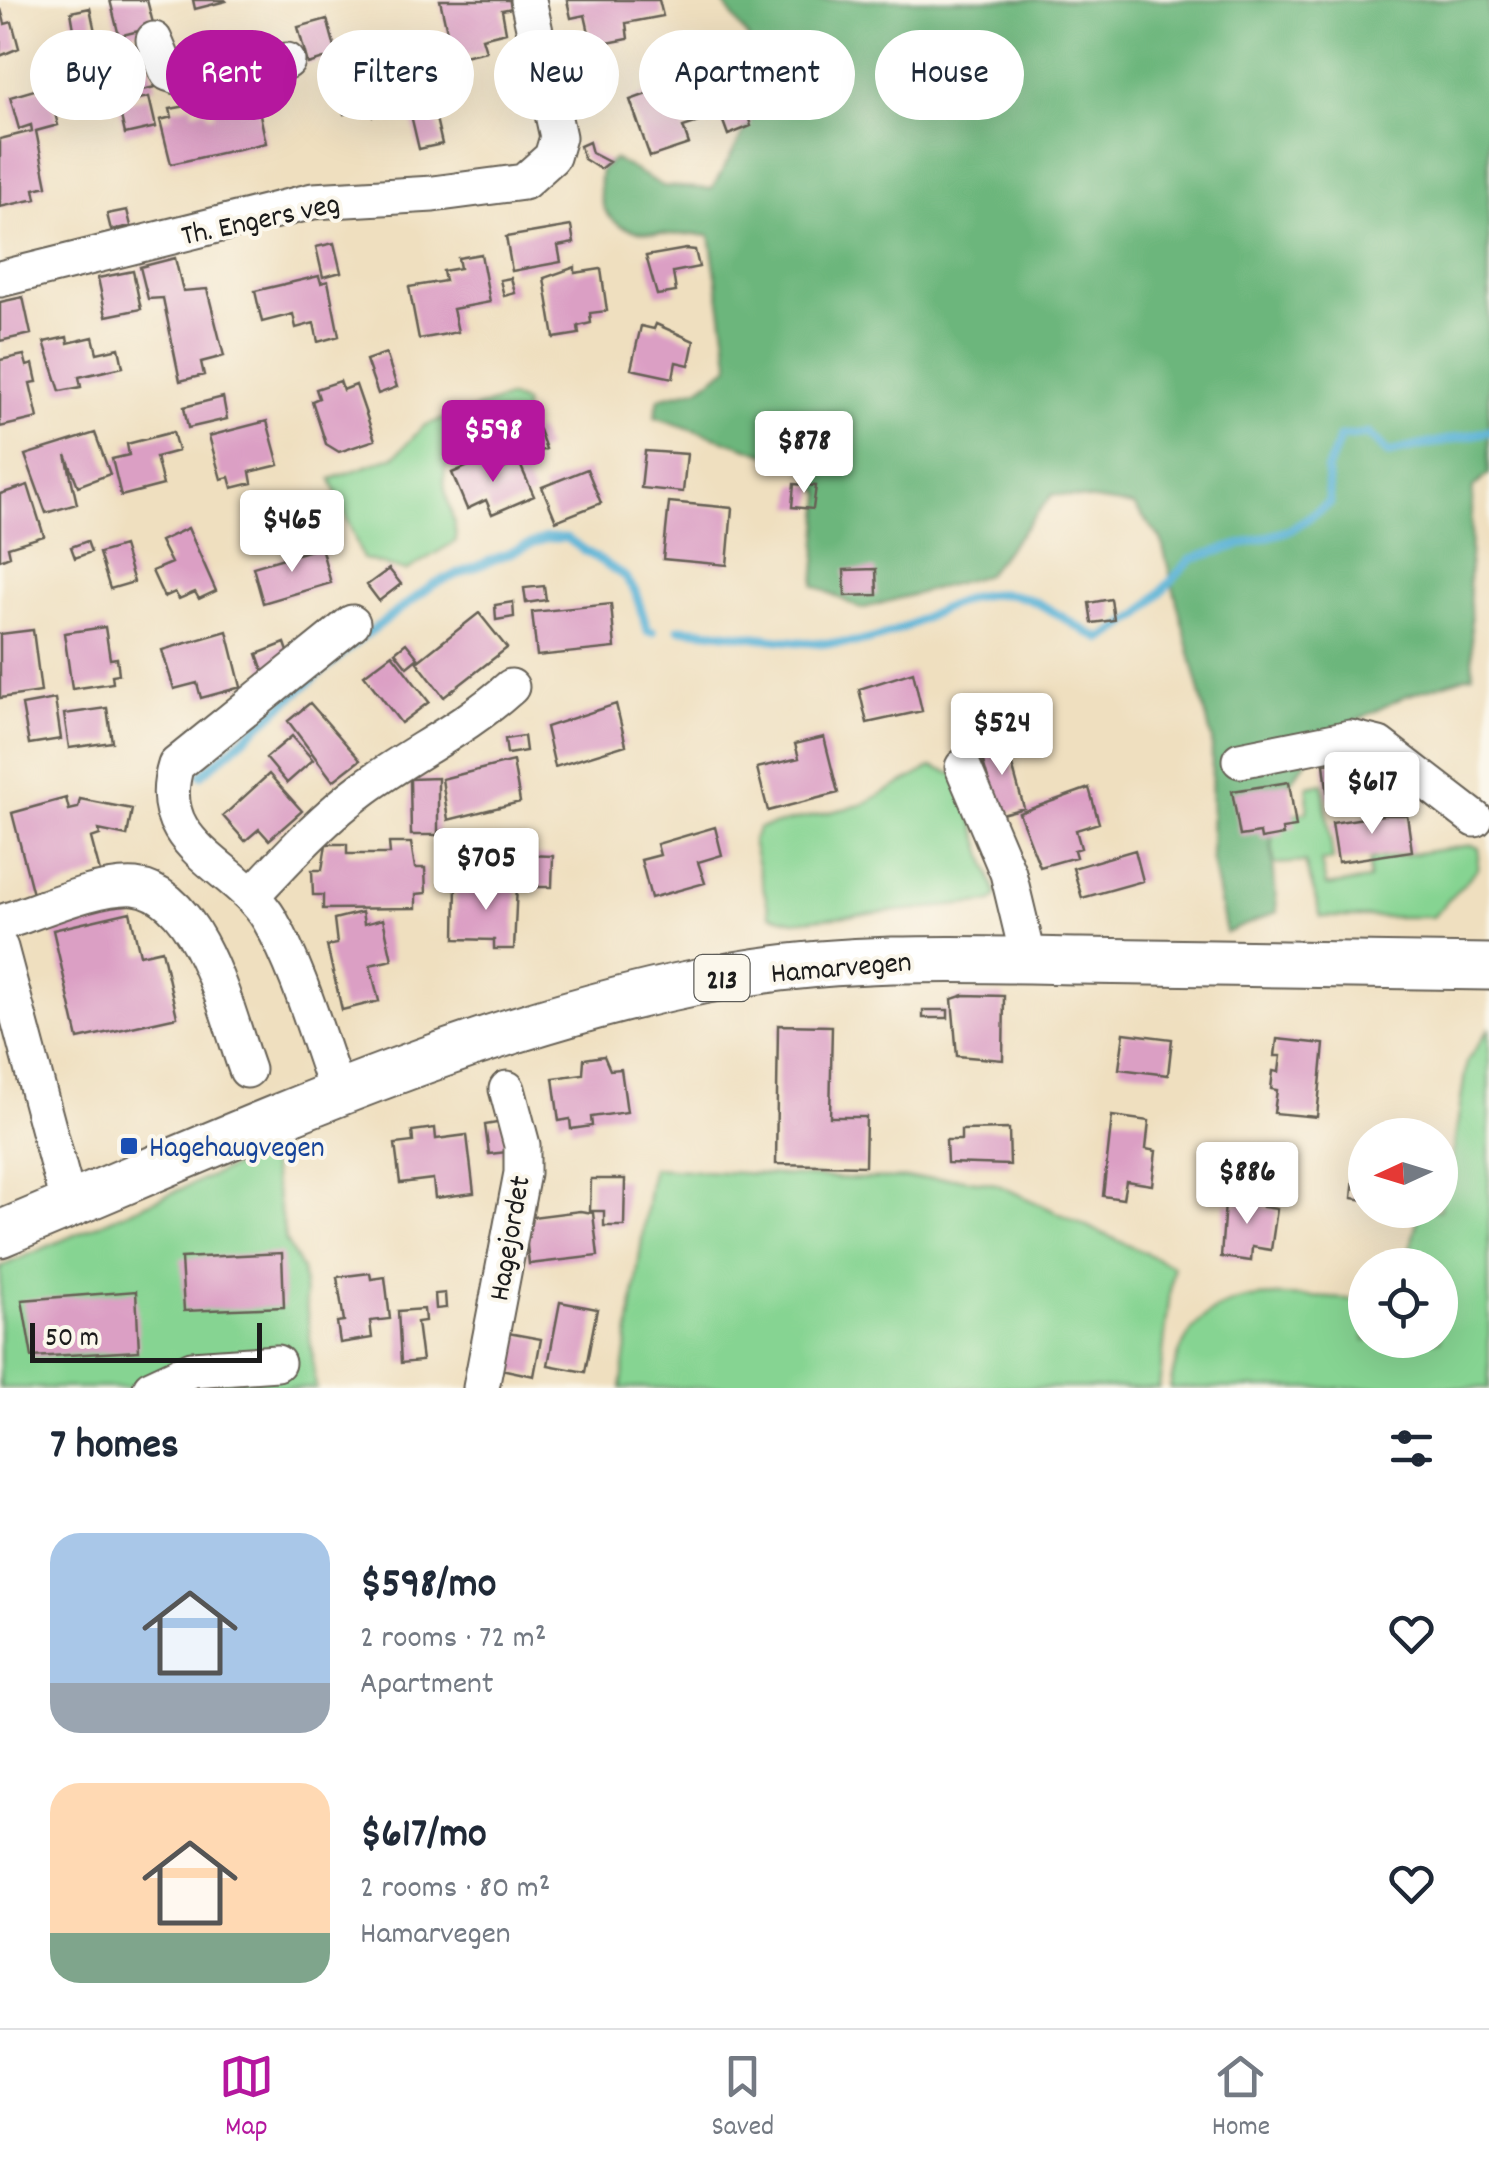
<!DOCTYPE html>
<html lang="en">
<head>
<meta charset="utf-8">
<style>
	:root { --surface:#fff; --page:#f2f2f3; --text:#1f2937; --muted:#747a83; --line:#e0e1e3; --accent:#b5179e }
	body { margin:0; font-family:Dekko,sans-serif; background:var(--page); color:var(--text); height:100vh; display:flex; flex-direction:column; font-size:38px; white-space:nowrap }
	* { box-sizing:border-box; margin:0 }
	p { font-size:32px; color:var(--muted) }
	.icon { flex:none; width:55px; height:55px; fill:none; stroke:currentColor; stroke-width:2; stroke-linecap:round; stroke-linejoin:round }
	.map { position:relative; height:1388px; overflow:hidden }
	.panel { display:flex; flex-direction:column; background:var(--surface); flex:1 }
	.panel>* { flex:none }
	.banner { position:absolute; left:30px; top:30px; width:1430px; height:90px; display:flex; gap:20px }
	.needle { width:65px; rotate:266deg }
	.tools { position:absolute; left:1348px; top:1118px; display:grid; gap:20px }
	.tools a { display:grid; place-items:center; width:110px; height:110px; border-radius:50%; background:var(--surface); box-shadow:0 10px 40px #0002; font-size:50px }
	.scale { position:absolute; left:30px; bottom:25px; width:232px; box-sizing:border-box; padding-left:10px; border:5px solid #1c1c1c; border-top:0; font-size:28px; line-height:35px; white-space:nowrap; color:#1c1c1c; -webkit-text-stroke:8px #fbf7ec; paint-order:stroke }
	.price { position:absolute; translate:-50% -85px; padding:0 22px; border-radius:10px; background:#fff; color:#222; font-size:32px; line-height:65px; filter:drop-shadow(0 2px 5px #0008) }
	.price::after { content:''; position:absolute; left:50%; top:60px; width:30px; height:22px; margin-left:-15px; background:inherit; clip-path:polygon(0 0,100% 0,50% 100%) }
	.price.active { background:var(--accent); color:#fff }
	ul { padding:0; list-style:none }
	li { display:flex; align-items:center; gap:30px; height:250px; padding:0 50px }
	li span { display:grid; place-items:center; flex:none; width:280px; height:200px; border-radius:30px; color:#555 }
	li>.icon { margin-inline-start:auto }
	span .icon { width:120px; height:120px; fill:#fffc; stroke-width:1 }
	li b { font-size:42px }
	h2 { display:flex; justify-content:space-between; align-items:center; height:120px; padding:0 50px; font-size:42px }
	.pill { padding:0 35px; border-radius:45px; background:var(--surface); box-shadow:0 10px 40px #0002; font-size:35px; line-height:90px }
	.pill.active { background:var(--accent); color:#fff }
	.menu { display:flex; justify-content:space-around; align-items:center; height:140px; border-top:2px solid var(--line); background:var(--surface); font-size:28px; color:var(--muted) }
	.menu a { display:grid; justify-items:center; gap:5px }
	.menu .active { color:var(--accent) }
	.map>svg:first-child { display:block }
	.green { fill:#86d492; stroke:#517857; stroke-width:2.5 }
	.forest { fill:#6cb67c; stroke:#44694c; stroke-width:2.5 }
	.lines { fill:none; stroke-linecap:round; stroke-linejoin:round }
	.stream { stroke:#57b1d5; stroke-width:9 }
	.building { fill:#db9fc4 }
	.minor-casing { stroke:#666055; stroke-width:39 }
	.major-casing { stroke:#666055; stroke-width:49 }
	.minor { stroke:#fff; stroke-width:35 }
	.major { stroke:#fff; stroke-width:45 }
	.transit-dot { fill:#1a4fb4; stroke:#fbf7ec; stroke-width:4 }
	.labels { text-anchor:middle; stroke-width:8; stroke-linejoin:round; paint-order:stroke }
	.shield { fill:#fbf7ec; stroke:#5f5e5a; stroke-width:2.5 }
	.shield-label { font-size:28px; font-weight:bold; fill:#1c1c1c }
	.street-label { font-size:30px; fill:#1c1c1c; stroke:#fbf7ec }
	.transit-label { font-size:30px; fill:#164399; stroke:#fbf7ec; text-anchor:start }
</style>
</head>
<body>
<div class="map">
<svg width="1489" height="1388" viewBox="0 0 1489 1388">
	<rect width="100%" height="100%" fill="#fbf7ec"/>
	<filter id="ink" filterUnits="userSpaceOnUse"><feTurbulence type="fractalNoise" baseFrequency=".01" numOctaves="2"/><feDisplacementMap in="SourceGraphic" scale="20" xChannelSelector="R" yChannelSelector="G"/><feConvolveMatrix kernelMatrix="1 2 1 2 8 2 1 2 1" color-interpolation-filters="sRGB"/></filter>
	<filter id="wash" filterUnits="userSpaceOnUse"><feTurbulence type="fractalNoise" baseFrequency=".0048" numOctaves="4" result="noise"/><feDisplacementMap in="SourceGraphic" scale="40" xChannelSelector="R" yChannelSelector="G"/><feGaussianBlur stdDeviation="2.25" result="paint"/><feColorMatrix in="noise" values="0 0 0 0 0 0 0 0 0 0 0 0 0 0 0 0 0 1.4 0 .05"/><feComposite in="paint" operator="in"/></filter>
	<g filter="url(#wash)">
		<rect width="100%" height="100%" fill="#efdfbf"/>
		<!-- green -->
		<path class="green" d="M508,398L524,403C527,447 478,453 446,466C438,490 457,516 456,541L406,571L363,559L331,479L395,456L425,425Z
			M932,767L959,776L997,896L992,902L794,921L770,915L752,841L759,828L861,805Z
			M1323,783L1333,860L1321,862L1326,886L1369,880L1370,860L1472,845L1479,848L1477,869L1433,917H1321L1305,862L1274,864L1270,817L1307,812L1308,786Z
			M1489,1029V1388H1170C1189,1273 1278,1297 1365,1300V1340H1440V1265H1406L1420,1210H1440V1174L1451,1165L1467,1061Z
			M269,1156L286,1241L302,1270L316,1388H0V1267L255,1157Z
			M652,1168L852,1179L957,1178L996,1184L1173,1266L1159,1388H621Z"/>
		<!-- forest -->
		<path class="forest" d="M721,0H1489V474L1473,488L1469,583L1473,674L1406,696L1325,736L1269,811L1277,912L1226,933L1211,856L1212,740L1161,539L1134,506L1053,494L986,575L861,609L814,585L822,494L804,467L655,417L659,398L699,388L730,366L710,236C658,231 589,246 601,169L614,159L663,186L712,189L766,93L748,38Z"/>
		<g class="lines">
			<!-- stream -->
			<path class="stream" d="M679,629C735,631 801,648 855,642C918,636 962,576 1028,599C1055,609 1076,629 1102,639L1140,615L1191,559L1290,530L1330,503L1327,471L1340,437L1368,434L1388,453L1489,431
				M201,775L355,643L434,584L546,538H566L624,576L635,591L648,631L653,632"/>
		</g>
		<g id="blocks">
			<!-- building -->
			<path class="building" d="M110,0H147L154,27L119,36Z
				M193,0H225L226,1L195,9Z
				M440,0H516L517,7L502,10L506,32L482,38L486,51L459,57L455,44L450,45Z
				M567,0H659L663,16L626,23L628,39L592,46L585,15L571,18Z
				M90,8L95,32L75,35L71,12Z
				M1,9L5,24L12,22L19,48L0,56Z
				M327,19L337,55L308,64L298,27Z
				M530,42L535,62L510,68L505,48Z
				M147,53L155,87L119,95L112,61Z
				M278,69L282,95L255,99L251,73Z
				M364,69L366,77L393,71L402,109L373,116L371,108L344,114L337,84L350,81L348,72Z
				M703,74L717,116L683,127L689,144L650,157L630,100Z
				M747,82L758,113L748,116L751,126L728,135L713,94Z
				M48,86L58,125L36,131L47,186L34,189L36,199L0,207V139L32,131L31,125L19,129L10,97Z
				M149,97L156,127L125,134L118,103Z
				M237,101L238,109L258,105L266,143L171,164L160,120L172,117L170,109L192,105L193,112L206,109L208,116L215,115L213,106Z
				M434,110L442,144L419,149L411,115Z
				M589,142L592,153L609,162L600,169L584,159L580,146Z
				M127,210L131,226L111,230L107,214Z
				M571,226L574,243L558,246L561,262L512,271L506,237Z
				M334,243L341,272L323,277L316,247Z
				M686,249L695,250L699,267L673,272L676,292L657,295L646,256Z
				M481,254L490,302L453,309L458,332L419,339L409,287L445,281L443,271L460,268L458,258Z
				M175,258L183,291L207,289L224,356L201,362L204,375L180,381L163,298L148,299L140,267Z
				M575,267V273L601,269L607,311L590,313L591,323L578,326L579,334L554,338L544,278Z
				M133,271L141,309L106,316L98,278Z
				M319,276L321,283L328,281L339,336L318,342L314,323L296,328L293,314L262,322L255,291Z
				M511,278L515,293L504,296L500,280Z
				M23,297L31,334L0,341V302Z
				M656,324L694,341L689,365L676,362L673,378L631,369L641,326L654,329Z
				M67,337L68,343L93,337L97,353L119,348L123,367L79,377L81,387L60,391L44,342Z
				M386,353L397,387L378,394L366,360Z
				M24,355L27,366L33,364L37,382L30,383L38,418L0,427V360Z
				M340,381L343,390L356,385L375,440L339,452L326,444L312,401L319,398L316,389Z
				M223,397L227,419L188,428L184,407Z
				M267,421L279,465L250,472L252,483L232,488L229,477L221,479L209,436Z
				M539,430L546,449L523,458L516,439Z
				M173,432L178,451L156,457L163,485L121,496L112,459L129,455L127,444Z
				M95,433L110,474L78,486L66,455L77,504L46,513L25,455Z
				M645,451L687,454L683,492L641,488Z
				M494,455L500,470L519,462L534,496L492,514L486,500L467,509L452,473Z
				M587,469L601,503L556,521L542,487Z
				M794,484L816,486L813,509L792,507Z
				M28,485L44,536L8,547L10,556L0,560V494Z
				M669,502L732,508L727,565L663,559Z
				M188,528L216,591L199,599L195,592L179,599L175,592L164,597L152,571L171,563L160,541Z
				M87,541L91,552L75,558L71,547Z
				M123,546L134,582L110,589L99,553Z
				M321,547L331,583L263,603L253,567Z
				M389,569L401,584L379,601L367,585Z
				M876,569L877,595L845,596L844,570Z
				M544,586L546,600L526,603L524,588Z
				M1111,599L1114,620L1092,623L1089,603Z
				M513,602L514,617L496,620L495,605Z
				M611,604L615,648L537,656L532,612Z
				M479,613L507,648L444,697L417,662Z
				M105,627L110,659L117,658L119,674L112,675L113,683L72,689L64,633Z
				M33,630L41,692L0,698V634Z
				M227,631L241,687L201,698L197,683L174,689L162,650Z
				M285,643L292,663L264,674L257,654Z
				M406,643L418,658L407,667L395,652Z
				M392,654L429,702L401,723L364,675Z
				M913,672L922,711L867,723L859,689Z
				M55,699L61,739L29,744L22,705Z
				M310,703L360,760L333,781L288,721Z
				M616,704L626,745L555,767L546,727Z
				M107,708L112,742L69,748L64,714Z
				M292,736L313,760L287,783L266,758Z
				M524,736L526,751L507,754L505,739Z
				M824,737L838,793L768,811L757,768L799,758L795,744Z
				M1005,740L1024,808L998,815L979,747Z
				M1363,759L1367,793L1328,798L1324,764Z
				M513,761L520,802L448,820L442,779Z
				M269,774L302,811L269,840L259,829L245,841L223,816Z
				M438,778V835H411L410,779Z
				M1289,782L1296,827L1282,829L1283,835L1261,839L1260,833L1240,836L1232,791Z
				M1089,788L1099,823L1076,830L1081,848L1074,850L1076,857L1040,867L1019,813Z
				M66,798L69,810L78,808L80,799L132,809L127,836L99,830L100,835L91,838L100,872L34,898L12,813Z
				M1383,815H1407L1412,851L1338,862L1332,823Z
				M715,827L722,855L698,862L705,883L651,898L641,860L660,855L657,844Z
				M389,843H411L415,868H425L426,893L416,894V908L323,909V895H313L312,870H322L326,844H347V854H390Z
				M1135,850L1143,881L1082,898L1073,868Z
				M525,855L553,856L552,887H524Z
				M456,883L517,885L514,949H494V940L455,939Z
				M130,912L140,955L162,950L177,1017L78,1039L53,930Z
				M362,912L364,924L383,919L392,960L370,965L379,1001L342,1010L327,946L337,944L334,919Z
				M964,995L1004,996L1003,1060L957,1056L952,999Z
				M923,1010H948V1018H923Z
				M778,1025L832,1026L830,1117H866L865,1166L776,1164Z
				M1124,1033L1172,1039L1168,1075L1119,1069Z
				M1277,1039L1324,1044L1317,1117L1274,1113L1277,1090L1271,1089L1273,1071L1279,1072L1281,1056H1275Z
				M604,1056L610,1070L621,1069L627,1112L591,1117L592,1126L571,1129L570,1119L559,1121L553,1078L583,1074L584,1059Z
				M1112,1116L1149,1121L1146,1149L1156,1151L1152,1185L1126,1181L1123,1199L1103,1196Z
				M503,1122L507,1152L489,1154L485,1125Z
				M435,1128L436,1139L467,1135L474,1193L435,1198L433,1179L400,1183L395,1144L413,1142L412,1131Z
				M1009,1129L1010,1165L947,1163L946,1140H961V1130Z
				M1361,1151H1365V1200L1352,1198L1356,1158L1360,1159Z
				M591,1179H625L624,1226H604V1211H590Z
				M1241,1191L1265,1194L1263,1207L1277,1209L1271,1250L1252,1247L1251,1261L1221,1257L1225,1203L1239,1205Z
				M580,1211L593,1213L598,1256L529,1264L524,1218Z
				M282,1253L284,1307L184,1311L181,1258Z
				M370,1273L371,1279L385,1277L390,1319L370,1321L372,1338L340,1343L337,1322L344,1321L337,1277Z
				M136,1291L139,1351L32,1357L22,1300Z
				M445,1293L446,1308L436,1309L435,1294Z
				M560,1302L597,1309L585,1372L548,1365Z
				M424,1309L425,1321L417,1322L422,1361L401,1363L398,1311Z
				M508,1333L541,1339L534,1376L501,1369Z"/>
		</g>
	</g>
	<g filter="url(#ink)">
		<use href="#blocks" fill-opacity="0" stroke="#666055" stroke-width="2.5"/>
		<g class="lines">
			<!-- minor casing -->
			<g class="minor-casing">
				<path id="minor" d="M154,40L168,73L191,80L287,61
					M0,279L313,201L433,194L524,182L552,157L558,137L528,0
					M1240,760L1350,738L1379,745L1475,819
					M963,767L1008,873L1029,960
					M251,896C287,858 322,819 364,788C412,753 467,727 511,687
					M0,923C37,912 97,884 135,887C201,894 228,1018 247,1070
					M0,948L69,1206
					M338,1094C317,1037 300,972 270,920C237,864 150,847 176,765L352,623
					M151,1388L192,1369L277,1363
					M481,1388L522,1173V1145L507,1089"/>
			</g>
			<!-- major casing -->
			<g class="major-casing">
				<path id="major" d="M0,1234C240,1135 476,1021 734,975C848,955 964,959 1080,961C1216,963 1353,965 1489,967"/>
			</g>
			<!-- minor -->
			<use href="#minor" class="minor"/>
			<!-- major -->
			<use href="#major" class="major"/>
		</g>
	</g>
	<!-- markers -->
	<rect class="transit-dot" x="119" y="1136" width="20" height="20" rx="5"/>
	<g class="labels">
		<!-- shield labels -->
		<rect class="shield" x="694.5" y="955" width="55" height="46" rx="8"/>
		<g class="shield-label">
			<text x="722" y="988">213</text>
		</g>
		<!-- street labels -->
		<g class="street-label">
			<text transform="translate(260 218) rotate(-12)" y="10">Th. Engers veg</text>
			<text transform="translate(841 966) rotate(-5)" y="10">Hamarvegen</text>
			<text transform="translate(508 1238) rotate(-80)" y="10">Hagejordet</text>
		</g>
		<!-- transit labels -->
		<g class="transit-label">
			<text x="149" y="1156">Hagehaugvegen</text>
		</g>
	</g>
</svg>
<div class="tools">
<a><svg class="needle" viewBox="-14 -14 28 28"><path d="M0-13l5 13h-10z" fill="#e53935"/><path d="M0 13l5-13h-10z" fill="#747a83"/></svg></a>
<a><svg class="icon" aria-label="locate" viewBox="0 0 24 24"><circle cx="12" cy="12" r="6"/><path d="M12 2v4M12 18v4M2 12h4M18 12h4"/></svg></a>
</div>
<div class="scale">50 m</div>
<b class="price active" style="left:493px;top:485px">$598</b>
<b class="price" style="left:804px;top:496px">$878</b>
<b class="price" style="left:292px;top:575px">$465</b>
<b class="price" style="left:1002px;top:778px">$524</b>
<b class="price" style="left:1372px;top:837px">$617</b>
<b class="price" style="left:486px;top:913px">$705</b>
<b class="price" style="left:1247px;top:1227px">$886</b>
<div class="banner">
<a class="pill">Buy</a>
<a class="pill active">Rent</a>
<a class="pill">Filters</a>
<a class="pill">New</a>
<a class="pill">Apartment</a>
<a class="pill">House</a>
</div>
</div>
<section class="panel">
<h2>7 homes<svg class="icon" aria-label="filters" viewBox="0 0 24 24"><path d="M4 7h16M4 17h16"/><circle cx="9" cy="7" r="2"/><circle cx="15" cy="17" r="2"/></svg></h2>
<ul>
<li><span style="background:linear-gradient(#a9c7e8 75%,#9aa5b1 0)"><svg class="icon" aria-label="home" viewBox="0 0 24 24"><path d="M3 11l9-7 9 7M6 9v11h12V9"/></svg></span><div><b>$598/mo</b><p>2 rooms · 72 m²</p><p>Apartment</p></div><svg class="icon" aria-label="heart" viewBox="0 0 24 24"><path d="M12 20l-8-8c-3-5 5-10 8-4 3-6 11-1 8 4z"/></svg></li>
<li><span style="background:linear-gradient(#ffd9b3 75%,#7fa58c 0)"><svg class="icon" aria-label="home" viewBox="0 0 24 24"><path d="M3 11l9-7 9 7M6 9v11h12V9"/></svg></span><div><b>$617/mo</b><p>2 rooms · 80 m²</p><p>Hamarvegen</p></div><svg class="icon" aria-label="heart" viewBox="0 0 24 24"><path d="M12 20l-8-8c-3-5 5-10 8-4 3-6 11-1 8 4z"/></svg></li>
</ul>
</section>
<nav class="menu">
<a class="active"><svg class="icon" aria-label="map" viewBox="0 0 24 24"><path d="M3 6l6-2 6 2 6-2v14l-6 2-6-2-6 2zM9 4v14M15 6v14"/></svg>Map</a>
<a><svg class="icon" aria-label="saved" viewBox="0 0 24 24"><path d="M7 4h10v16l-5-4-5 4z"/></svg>Saved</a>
<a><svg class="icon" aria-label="home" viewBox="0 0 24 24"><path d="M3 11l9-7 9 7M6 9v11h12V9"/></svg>Home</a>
</nav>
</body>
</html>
